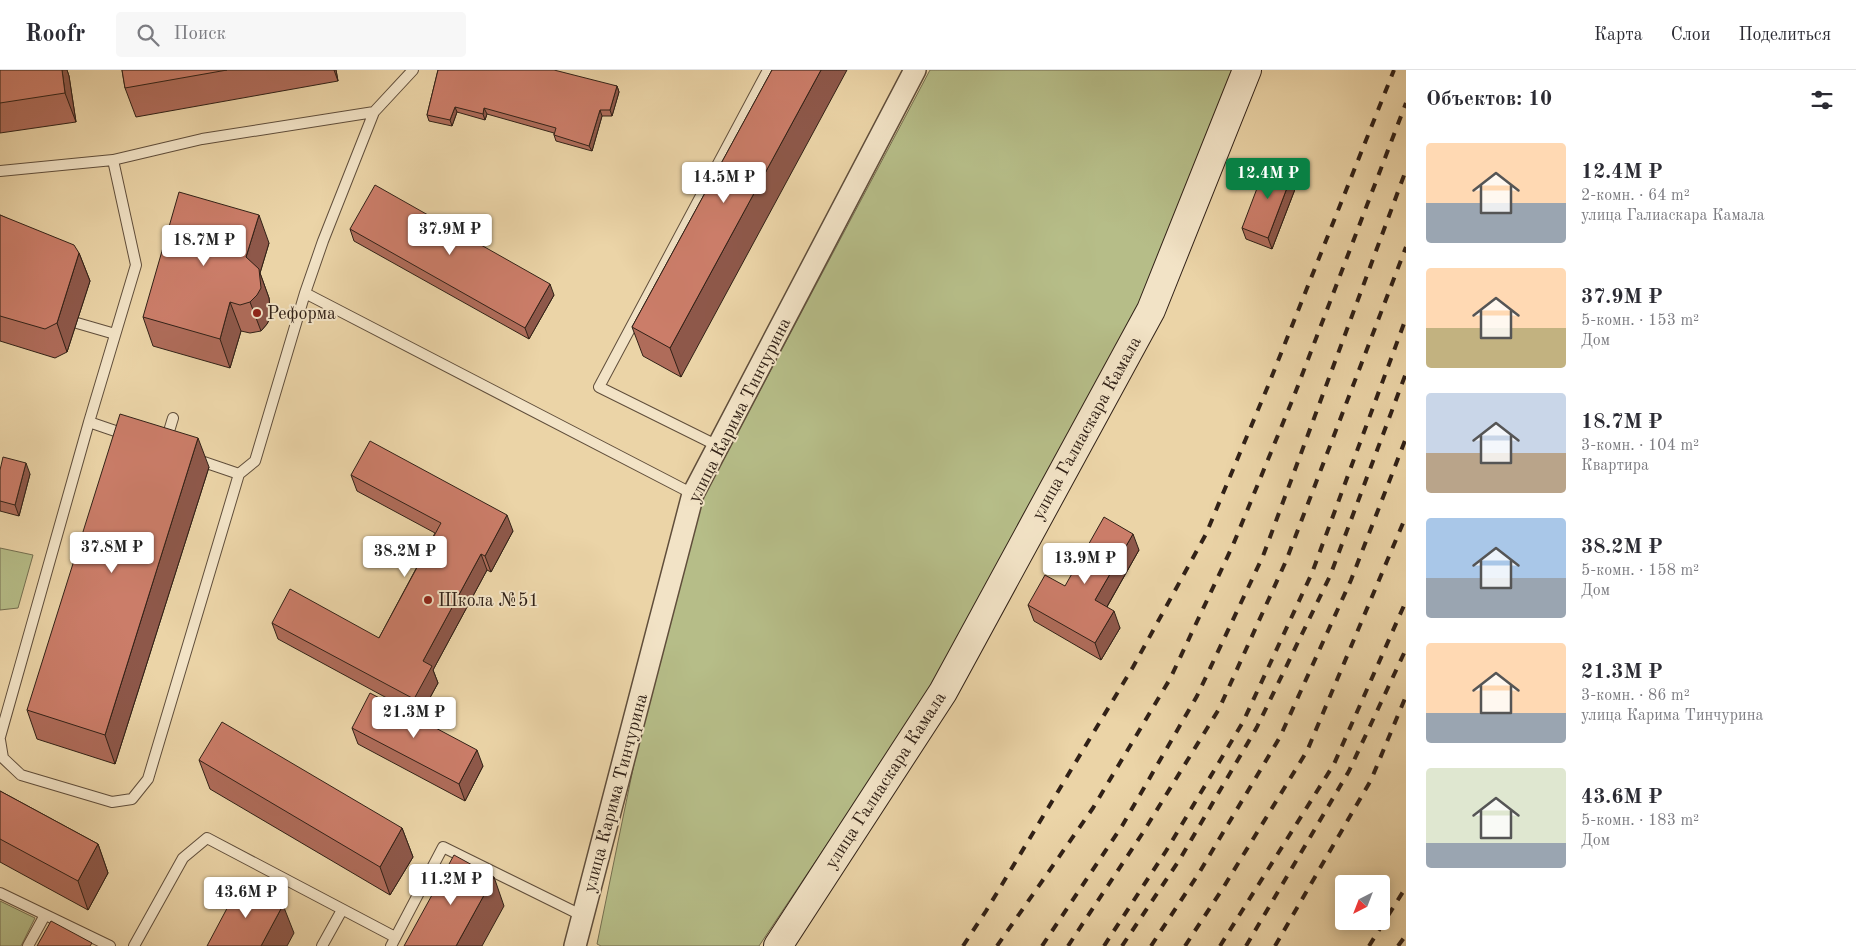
<!DOCTYPE html>
<html lang="ru">
<head>
<meta charset="utf-8">
<style>
	:root { --surface:#fff; --page:#f7f7f7; --text:#2b2b33; --muted:#7c7c81; --line:#e1e1e2; --accent:#0b8043 }
	body { margin:0; font-family:"Old Standard TT",serif; background:var(--page); color:var(--text); height:100vh; display:flex; flex-direction:column; font-size:19px; white-space:nowrap }
	* { box-sizing:border-box; margin:0 }
	p { font-size:16px; color:var(--muted) }
	.icon { flex:none; width:28px; height:28px; fill:none; stroke:currentColor; stroke-width:2; stroke-linecap:round; stroke-linejoin:round }
	.map { position:relative; flex:1; overflow:hidden }
	.sheet { display:flex; flex-direction:column; background:var(--surface); width:450px }
	.sheet>* { flex:none }
	.needle { width:32px; rotate:222deg }
	.tools { position:absolute; left:1335px; top:805px; display:grid; gap:10px }
	.tools a { display:grid; place-items:center; width:55px; height:55px; border-radius:5px; background:var(--surface); box-shadow:0 2px 12px #0003; font-size:25px }
	.price { position:absolute; translate:-50% -42px; padding:0 11px; border-radius:5px; background:#fff; color:#222; font-size:16px; line-height:32px; filter:drop-shadow(0 1px 2px #0008) }
	.price::after { content:''; position:absolute; left:50%; top:30px; width:15px; height:11px; margin-left:-8px; background:inherit; clip-path:polygon(0 0,100% 0,50% 100%) }
	.price.current { background:var(--accent); color:#fff }
	ul { padding:0; list-style:none }
	li { display:flex; align-items:center; gap:15px; height:125px; padding:0 20px }
	li span { display:grid; place-items:center; flex:none; width:140px; height:100px; border-radius:5px; color:#555 }
	li>.icon { margin-inline-start:auto }
	span .icon { width:60px; height:60px; fill:#fffc; stroke-width:1 }
	li b { font-size:21px }
	h2 { display:flex; justify-content:space-between; align-items:center; height:60px; padding:0 20px; font-size:21px }
	header { display:flex; align-items:center; gap:30px; box-sizing:border-box; height:70px; padding:0 25px; background:var(--surface); border-bottom:1px solid var(--line) }
	header strong { font-size:24px }
	nav { display:flex; gap:28px; margin-inline-start:auto; font-size:18px }
	.search { width:350px; height:45px; background:var(--page); display:flex; align-items:center; gap:12px; box-sizing:border-box; padding:0 18px; border-radius:5px; color:var(--muted); font-size:19px }
	main { display:flex; flex:1; min-height:0 }
	.map>svg:first-child { display:block }
	.green { fill:#b6bd88; stroke:#746f50 }
	.lines { fill:none; stroke-linecap:round; stroke-linejoin:round }
	.lane-casing { stroke:#604e3b; stroke-width:12 }
	.street-casing { stroke:#604e3b; stroke-width:24 }
	.secondary-casing { stroke:#312117; stroke-width:30 }
	.lane { stroke:#f2e3c6; stroke-width:10 }
	.street { stroke:#f2e3c6; stroke-width:21 }
	.secondary { stroke:#f2e3c6; stroke-width:28 }
	.rail { stroke:#312117; stroke-width:4; stroke-dasharray:9 9; stroke-linecap:butt }
	.wall { fill:#af6c5a; stroke:#312117 }
	.shaded-wall { fill:#8e584a; stroke:#312117 }
	.building { fill:#cb7d69; stroke:#312117 }
	.poi-dot { fill:#8f2418; stroke:#f2e3c6; stroke-width:2 }
	.labels { text-anchor:middle; stroke-width:4; stroke-linejoin:round; paint-order:stroke }
	.poi-label { font-size:18px; fill:#312117; stroke:#f2e3c6; text-anchor:start }
	.street-label { font-size:18px; fill:#312117; stroke:#f2e3c6 }
</style>
</head>
<body>
<header>
<strong>Roofr</strong>
<div class="search"><svg class="icon" aria-label="search" viewBox="0 0 24 24"><circle cx="10" cy="10" r="6"/><path d="M15 15l6 6"/></svg>Поиск</div>
<nav><a>Карта</a><a>Слои</a><a>Поделиться</a></nav>
</header>
<main>
<div class="map">
<svg width="1406" height="876" viewBox="0 0 1406 876">
	<rect width="100%" height="100%" fill="#ebd4a7"/>
	<filter id="stains"><feTurbulence type="fractalNoise" baseFrequency=".004" numOctaves="4"/><feColorMatrix values="0 0 0 0 .2 0 0 0 0 .09 0 0 0 0 .02 0 0 0 .5 -.17"/></filter>
	<radialGradient id="worn" r=".72"><stop offset=".6" stop-color="#630" stop-opacity="0"/><stop offset="1" stop-color="#630" stop-opacity=".3"/></radialGradient>
	<!-- green -->
	<path class="green" d="M930,0H1237L1143,235L932,617L759,876H601L597,874L678,480L704,426Z
		M0,478L33,485L18,538L0,540Z
		M0,831L35,848L21,876H0Z"/>
	<g class="lines">
		<!-- lane casing -->
		<g class="lane-casing">
			<path id="lane" d="M413,0L374,42L323,171L305,223L693,424
				M113,90L202,69L374,42
				M0,101L113,90L136,195L89,352
				M77,253L115,264
				M166,371L173,348
				M718,376L599,317L768,0
				M195,389L239,404
				M0,667L89,352L127,365
				M0,670L3,688L21,705L112,732L132,729L148,709L239,404L255,391L305,223
				M0,823L110,876
				M28,876L45,845
				M134,876L183,788L207,768L395,867
				M322,876L342,840
				M391,876L443,777L583,846"/>
		</g>
		<!-- street casing -->
		<g class="street-casing">
			<path id="street" d="M575,876L693,424L915,0"/>
		</g>
		<!-- secondary casing -->
		<g class="secondary-casing">
			<path id="secondary" d="M778,876L943,622L1151,240L1247,0"/>
		</g>
		<!-- lane -->
		<use href="#lane" class="lane"/>
		<!-- street -->
		<use href="#street" class="street"/>
		<!-- secondary -->
		<use href="#secondary" class="secondary"/>
		<!-- rail -->
		<path class="rail" d="M963,876L986,841L1133,597L1206,464L1268,316L1394,0
			M997,876L1093,738L1170,609L1233,475L1294,326L1406,33
			M1042,876L1122,756L1197,626L1263,486L1406,100
			M1068,876L1142,764L1219,639L1286,491L1406,177
			M1104,876L1166,781L1243,652L1312,503L1406,248
			M1122,876L1180,789L1257,657L1330,506L1406,303
			M1151,876L1199,803L1280,667L1351,510L1406,368
			M1185,876L1223,818L1307,681L1406,446
			M1220,876L1334,694L1406,531
			M1246,876L1349,701L1406,579
			M1275,876L1371,710L1406,626
			M1369,876L1406,817
			M1398,876L1406,865"/>
	</g>
	<!-- wall -->
	<path class="wall" d="M0,0H67L69,6L76,52L0,63Z
		M122,0H336L338,11L136,47L125,18Z
		M438,0L617,16L619,22L612,46H602L592,81L556,71L554,65V63L487,44L485,50L457,42L452,56L429,51L427,45Z
		M772,0L681,307L643,286L632,257Z
		M1293,102L1297,114L1272,179L1246,169L1242,158Z
		M0,145L79,183L90,211L67,282L55,288L0,271Z
		M350,159L554,225L529,269L354,171Z
		M269,173L260,203L269,228L271,246L267,254L261,261L250,263L241,261L230,298L153,276L143,247Z
		M209,397L115,694L37,669L27,640Z
		M0,400L30,404L19,446L0,441Z
		M351,405L513,461L491,502L487,500L433,600L438,613L420,646L278,569L272,553L379,568L435,463L357,421Z
		M1139,480L1107,537L1120,558L1101,590L1034,551L1028,535Z
		M352,658L483,696L465,731L358,674Z
		M199,690L402,758L413,787L390,825L210,719Z
		M0,721L98,774L108,803L88,840L0,792Z"/>
	<!-- shaded-wall -->
	<path class="shaded-wall" d="M62,0H67L69,6L76,52L65,23Z
		M334,0H336L338,11Z
		M821,0H847L681,307L670,278Z
		M617,16L619,22L612,46L610,40Z
		M455,37L457,42L452,56L450,50Z
		M484,38L487,44L485,50L483,44Z
		M600,40L602,46L592,81L589,76Z
		M1293,102L1297,114L1272,179L1268,168Z
		M259,145L269,173L260,203L269,228L271,246L267,254L261,261L250,232L246,187Z
		M79,183L90,211L67,282L57,253Z
		M550,214L554,225L529,269L525,258Z
		M230,232L241,261L230,298L220,269Z
		M198,368L209,397L115,694L105,665Z
		M26,393L30,404L19,446L15,435Z
		M507,445L513,461L491,502L485,486Z
		M1133,464L1139,480L1101,547L1095,530Z
		M481,484L487,500L433,600L438,613L420,646L414,629L423,591Z
		M1114,541L1120,558L1101,590L1095,573Z
		M477,680L483,696L465,731L459,714Z
		M402,758L413,787L390,825L380,797Z
		M98,774L108,803L88,840L78,811Z
		M494,807L504,836L482,876H456Z
		M283,835L294,863L287,876H261Z"/>
	<!-- building -->
	<path class="building" d="M0,0H62L65,23L0,33Z
		M122,0H227L125,18Z
		M438,0H554L617,16L610,40H600L589,76L554,65L556,58L484,38L483,44L455,37L450,50L427,45Z
		M772,0H821L670,278L632,257Z
		M1267,92L1293,102L1268,168L1242,158Z
		M375,115L550,214L525,258L350,159Z
		M179,122L259,145L246,187L259,199L261,218L257,225L250,232L240,235L230,232L220,269L143,247Z
		M0,145L74,175L79,183L57,253L45,259L0,246Z
		M120,344L198,368L105,665L27,640Z
		M370,371L507,445L485,486L481,484L423,591L432,596L414,629L272,553L290,519L379,568L441,453L351,405Z
		M3,387L26,393L15,435L0,431V400Z
		M1104,447L1133,464L1095,530L1114,541L1095,573L1028,535L1045,505L1065,516Z
		M370,623L477,680L459,714L352,658Z
		M222,652L402,758L380,797L199,690Z
		M0,721L98,774L78,811L0,769Z
		M454,785L494,807L456,876H404Z
		M241,812L283,835L261,876H207Z
		M51,851L92,873L90,876H37Z"/>
	<!-- markers -->
	<g class="poi-dot">
		<circle cx="257" cy="243" r="5"/>
		<circle cx="428" cy="530" r="5"/>
	</g>
	<g class="labels">
		<!-- poi labels -->
		<g class="poi-label">
			<text x="267" y="249">Реформа</text>
			<text x="438" y="536">Школа №51</text>
		</g>
		<!-- street labels -->
		<g class="street-label">
			<text transform="translate(739 340) rotate(-63)" y="6">улица Карима Тинчурина</text>
			<text transform="translate(1086 358) rotate(-61)" y="6">улица Галиаскара Камала</text>
			<text transform="translate(885 710) rotate(-57)" y="6">улица Галиаскара Камала</text>
			<text transform="translate(615 723) rotate(-75)" y="6">улица Карима Тинчурина</text>
		</g>
	</g>
	<rect width="100%" height="100%" filter="url(#stains)"/>
	<rect width="100%" height="100%" fill="url(#worn)"/>
</svg>
<div class="tools">
<a><svg class="needle" viewBox="-14 -14 28 28"><path d="M0-13l5 13h-10z" fill="#e53935"/><path d="M0 13l5-13h-10z" fill="#7c7c81"/></svg></a>
</div>
<b class="price current" style="left:1268px;top:130px">12.4M ₽</b>
<b class="price" style="left:724px;top:134px">14.5M ₽</b>
<b class="price" style="left:450px;top:186px">37.9M ₽</b>
<b class="price" style="left:204px;top:197px">18.7M ₽</b>
<b class="price" style="left:112px;top:504px">37.8M ₽</b>
<b class="price" style="left:405px;top:508px">38.2M ₽</b>
<b class="price" style="left:1085px;top:515px">13.9M ₽</b>
<b class="price" style="left:414px;top:669px">21.3M ₽</b>
<b class="price" style="left:451px;top:836px">11.2M ₽</b>
<b class="price" style="left:246px;top:849px">43.6M ₽</b>
</div>
<section class="sheet">
<h2>Объектов: 10<svg class="icon" aria-label="filters" viewBox="0 0 24 24"><path d="M4 7h16M4 17h16"/><circle cx="9" cy="7" r="2"/><circle cx="15" cy="17" r="2"/></svg></h2>
<ul>
<li><span style="background:linear-gradient(#ffd9b3 60%,#9aa5b1 0)"><svg class="icon" aria-label="home" viewBox="0 0 24 24"><path d="M3 11l9-7 9 7M6 9v11h12V9"/></svg></span><div><b>12.4M ₽</b><p>2-комн. · 64 m²</p><p>улица Галиаскара Камала</p></div></li>
<li><span style="background:linear-gradient(#ffd9b3 60%,#c2b280 0)"><svg class="icon" aria-label="home" viewBox="0 0 24 24"><path d="M3 11l9-7 9 7M6 9v11h12V9"/></svg></span><div><b>37.9M ₽</b><p>5-комн. · 153 m²</p><p>Дом</p></div></li>
<li><span style="background:linear-gradient(#c9d6e8 60%,#b9a48a 0)"><svg class="icon" aria-label="home" viewBox="0 0 24 24"><path d="M3 11l9-7 9 7M6 9v11h12V9"/></svg></span><div><b>18.7M ₽</b><p>3-комн. · 104 m²</p><p>Квартира</p></div></li>
<li><span style="background:linear-gradient(#a9c7e8 60%,#9aa5b1 0)"><svg class="icon" aria-label="home" viewBox="0 0 24 24"><path d="M3 11l9-7 9 7M6 9v11h12V9"/></svg></span><div><b>38.2M ₽</b><p>5-комн. · 158 m²</p><p>Дом</p></div></li>
<li><span style="background:linear-gradient(#ffd9b3 70%,#9aa5b1 0)"><svg class="icon" aria-label="home" viewBox="0 0 24 24"><path d="M3 11l9-7 9 7M6 9v11h12V9"/></svg></span><div><b>21.3M ₽</b><p>3-комн. · 86 m²</p><p>улица Карима Тинчурина</p></div></li>
<li><span style="background:linear-gradient(#dfe7d0 75%,#9aa5b1 0)"><svg class="icon" aria-label="home" viewBox="0 0 24 24"><path d="M3 11l9-7 9 7M6 9v11h12V9"/></svg></span><div><b>43.6M ₽</b><p>5-комн. · 183 m²</p><p>Дом</p></div></li>
</ul>
</section>
</main>
</body>
</html>
